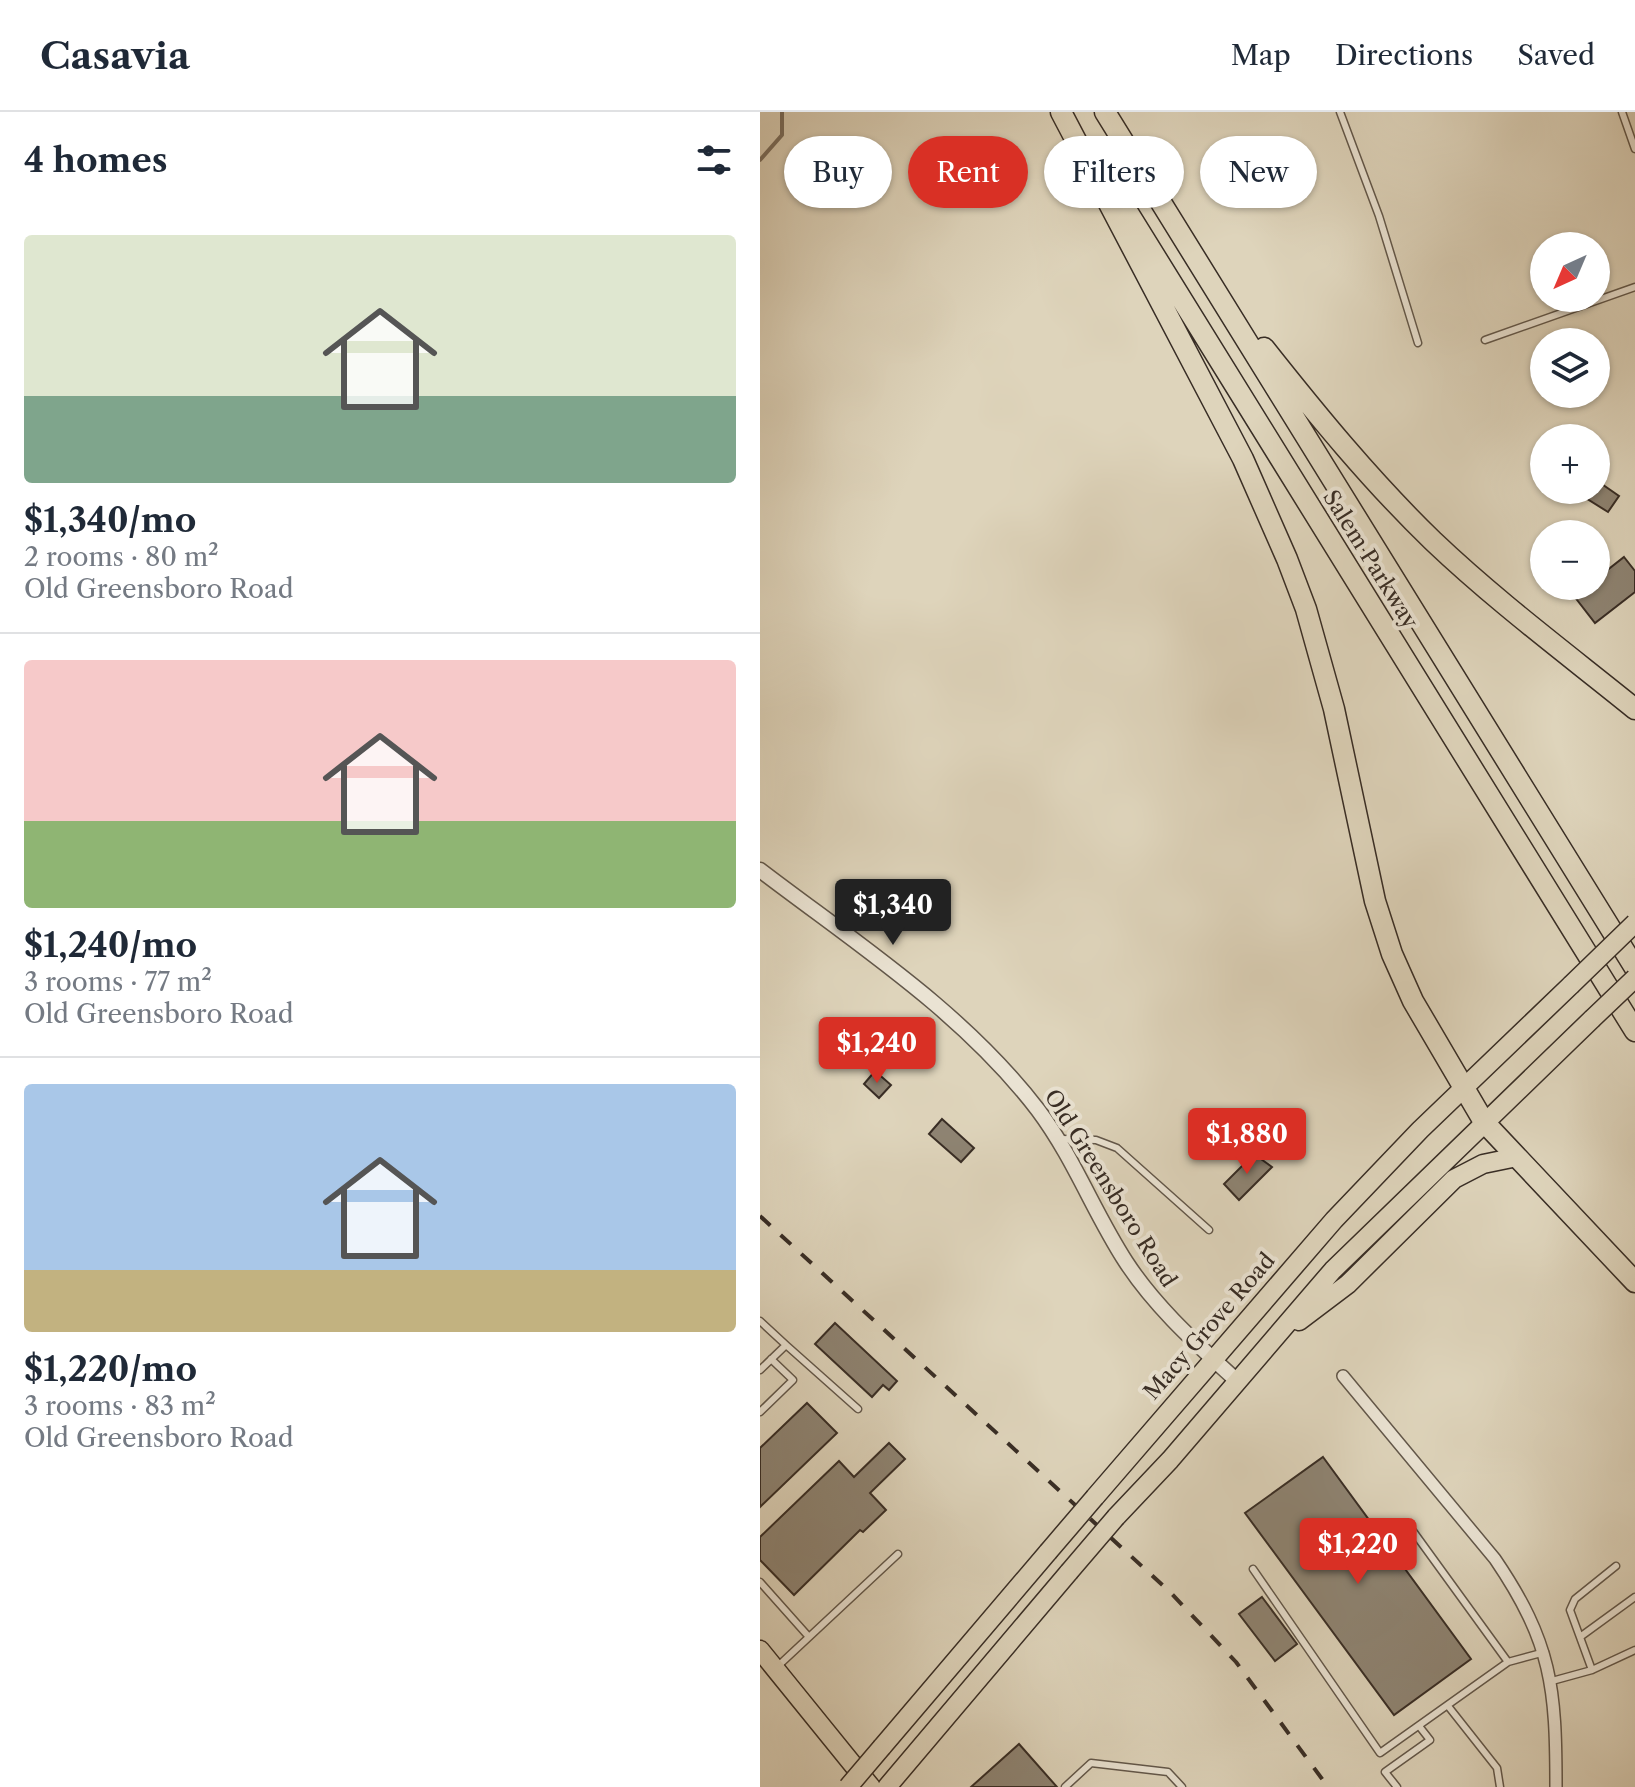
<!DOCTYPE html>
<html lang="en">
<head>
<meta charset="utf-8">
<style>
	:root { --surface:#fff; --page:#f2f2f3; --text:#1f2937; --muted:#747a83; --line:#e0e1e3; --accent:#d93025 }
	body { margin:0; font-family:"Libre Caslon Text",serif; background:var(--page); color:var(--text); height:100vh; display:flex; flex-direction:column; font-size:30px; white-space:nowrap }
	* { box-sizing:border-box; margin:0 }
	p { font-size:26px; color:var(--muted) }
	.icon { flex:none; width:44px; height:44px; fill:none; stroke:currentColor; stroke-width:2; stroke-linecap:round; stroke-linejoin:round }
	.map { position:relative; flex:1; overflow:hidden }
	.panel { display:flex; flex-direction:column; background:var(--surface); width:760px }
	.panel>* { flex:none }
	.banner { position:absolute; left:24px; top:24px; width:730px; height:72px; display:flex; gap:16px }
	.needle { width:52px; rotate:224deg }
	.fabs { position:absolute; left:770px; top:120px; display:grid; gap:16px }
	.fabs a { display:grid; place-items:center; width:80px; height:80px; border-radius:50%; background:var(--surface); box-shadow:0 2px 6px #0004; font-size:40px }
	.price { position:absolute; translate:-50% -68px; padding:0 18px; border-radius:8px; background:var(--accent); color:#fff; font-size:26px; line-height:52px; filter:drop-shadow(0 2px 4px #0008) }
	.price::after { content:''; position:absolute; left:50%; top:48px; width:24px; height:18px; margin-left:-12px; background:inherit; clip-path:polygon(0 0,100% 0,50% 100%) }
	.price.on { background:#222; color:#fff }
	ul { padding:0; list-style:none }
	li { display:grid; align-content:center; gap:16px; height:424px; padding:0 24px }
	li+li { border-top:2px solid var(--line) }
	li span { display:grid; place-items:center; height:248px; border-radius:8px; color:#555 }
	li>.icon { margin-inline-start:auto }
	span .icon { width:144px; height:144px; fill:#fffc; stroke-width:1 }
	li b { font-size:34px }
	h2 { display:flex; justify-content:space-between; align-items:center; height:96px; padding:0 24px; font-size:34px }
	.chip { padding:0 28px; border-radius:36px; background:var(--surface); box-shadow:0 2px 6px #0004; font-size:28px; line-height:72px }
	.chip.on { background:var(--accent); color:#fff }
	header { display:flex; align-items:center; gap:48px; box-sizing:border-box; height:112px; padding:0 40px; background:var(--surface); border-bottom:2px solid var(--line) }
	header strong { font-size:38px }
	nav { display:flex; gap:44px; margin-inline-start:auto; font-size:28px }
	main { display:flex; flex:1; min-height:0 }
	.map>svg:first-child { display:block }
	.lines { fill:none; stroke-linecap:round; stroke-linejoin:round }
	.stream { stroke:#7a6f60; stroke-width:4 }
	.building { fill:#8e8473; stroke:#382d25; stroke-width:2 }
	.service-casing { stroke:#62574a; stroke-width:9 }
	.minor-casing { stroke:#62574a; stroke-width:14 }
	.tertiary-casing { stroke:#62574a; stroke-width:17 }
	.primary-casing { stroke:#382d25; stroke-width:21 }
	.motorway-casing { stroke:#382d25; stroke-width:23 }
	.service { stroke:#eae3d3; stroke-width:6 }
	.minor { stroke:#eae3d3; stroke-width:11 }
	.tertiary { stroke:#eae3d3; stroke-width:14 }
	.primary { stroke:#ded4bb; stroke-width:18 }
	.motorway { stroke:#ded4bb; stroke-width:20 }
	.rail { stroke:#382d25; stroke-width:4; stroke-dasharray:14 14; stroke-linecap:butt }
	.primary-bridge-casing { stroke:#382d25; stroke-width:21; stroke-linecap:butt }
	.primary-bridge { stroke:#ded4bb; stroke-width:18 }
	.labels { text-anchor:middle; stroke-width:8; stroke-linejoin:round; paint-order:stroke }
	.street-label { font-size:22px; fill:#382d25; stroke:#eae3d3 }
</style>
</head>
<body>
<header>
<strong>Casavia</strong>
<nav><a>Map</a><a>Directions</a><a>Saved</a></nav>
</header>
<main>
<section class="panel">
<h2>4 homes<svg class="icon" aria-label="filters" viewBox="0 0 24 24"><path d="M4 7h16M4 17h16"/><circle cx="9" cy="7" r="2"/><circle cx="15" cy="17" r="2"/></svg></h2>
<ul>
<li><span style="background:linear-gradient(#dfe7d0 65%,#7fa58c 0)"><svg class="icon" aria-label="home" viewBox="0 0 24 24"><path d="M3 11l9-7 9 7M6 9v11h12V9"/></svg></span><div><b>$1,340/mo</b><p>2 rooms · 80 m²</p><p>Old Greensboro Road</p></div></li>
<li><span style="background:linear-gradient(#f6c9c9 65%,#8fb573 0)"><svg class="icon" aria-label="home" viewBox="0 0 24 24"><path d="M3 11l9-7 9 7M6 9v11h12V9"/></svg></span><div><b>$1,240/mo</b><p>3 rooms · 77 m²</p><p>Old Greensboro Road</p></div></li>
<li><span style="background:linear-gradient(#a9c7e8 75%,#c2b280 0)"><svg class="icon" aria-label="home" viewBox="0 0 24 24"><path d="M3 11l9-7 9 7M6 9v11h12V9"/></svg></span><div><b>$1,220/mo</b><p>3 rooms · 83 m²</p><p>Old Greensboro Road</p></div></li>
</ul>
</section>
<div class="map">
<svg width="875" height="1675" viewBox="0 0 875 1675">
	<rect width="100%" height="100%" fill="#ded4bb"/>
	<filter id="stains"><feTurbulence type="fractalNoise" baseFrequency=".0025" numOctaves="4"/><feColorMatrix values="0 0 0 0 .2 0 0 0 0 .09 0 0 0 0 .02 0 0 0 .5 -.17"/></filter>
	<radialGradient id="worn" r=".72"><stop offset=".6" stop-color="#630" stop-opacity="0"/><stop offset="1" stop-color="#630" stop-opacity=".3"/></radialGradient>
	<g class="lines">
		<!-- stream -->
		<path class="stream" d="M0,48L22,23V0"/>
	</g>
	<!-- building -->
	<path class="building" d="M836,368L859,384L848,400L813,378H836Z
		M864,445L875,459V480L835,511L814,484L827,474H836V467Z
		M115,959L131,973L119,986L104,972Z
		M182,1007L214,1036L201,1050L169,1022Z
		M494,1042L512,1055L479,1088L464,1072Z
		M75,1211L137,1269L129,1278L123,1273L112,1285L55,1232Z
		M47,1291L77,1321L0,1395V1336Z
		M129,1331L145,1347L110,1381L126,1398L103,1420L100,1418L34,1483L0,1448V1425L79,1349L94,1365Z
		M563,1345L711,1547L634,1603L485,1401Z
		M502,1485L537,1532L515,1549L479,1502Z
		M259,1632L297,1675H211Z"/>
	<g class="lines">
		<!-- service casing -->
		<g class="service-casing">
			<path id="service" d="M580,0L619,104L658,231
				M862,0L875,37
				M725,228L875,175
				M301,1027L336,1028L357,1036L449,1118
				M0,1209L26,1233L0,1258
				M26,1233L98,1297
				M0,1300L33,1268L11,1247
				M650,1415L748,1550
				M493,1457L620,1641L748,1550L785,1540
				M0,1470L49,1525
				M820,1525L875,1485
				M18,1554L138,1442
				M832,1558L810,1498L815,1487L856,1454
				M792,1569L832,1558L875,1538
				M688,1594L737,1656L740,1675
				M305,1675L331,1651L408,1660L422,1675
				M637,1675L625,1660L670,1628L659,1614"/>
		</g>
		<!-- minor casing -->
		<g class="minor-casing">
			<path id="minor" d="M583,1264L735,1447C792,1531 796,1576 796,1675"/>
		</g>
		<!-- tertiary casing -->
		<g class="tertiary-casing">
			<path id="tertiary" d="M0,758C97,832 203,900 278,998C314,1046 334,1101 366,1150C396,1196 437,1232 477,1269"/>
		</g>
		<!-- primary casing -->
		<g class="primary-casing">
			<path id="primary" d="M539,1209L588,1172L694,1067L723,1052L757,1045
				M335,1385L574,1108L660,1018L811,873
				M356,1405L410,1348L573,1158L832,907
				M0,1538L111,1675
				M122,1635L288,1440
				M127,1675L309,1460"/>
		</g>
		<!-- motorway casing -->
		<g class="motorway-casing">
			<path id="motorway" d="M301,0L483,347L527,447L546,497L574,597L615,789L632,842L653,889L724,1010L875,1170
				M345,0L875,856
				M367,99L875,919
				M504,236C557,303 611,369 673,429C736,489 807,542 875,597"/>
		</g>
		<!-- service -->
		<use href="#service" class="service"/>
		<!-- minor -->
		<use href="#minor" class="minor"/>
		<!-- tertiary -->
		<use href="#tertiary" class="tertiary"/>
		<!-- primary -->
		<use href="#primary" class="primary"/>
		<!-- motorway -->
		<use href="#motorway" class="motorway"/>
		<!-- rail -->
		<path class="rail" d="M0,1104L410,1480L476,1550L568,1675"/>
		<!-- primary-bridge casing -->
		<g class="primary-bridge-casing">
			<path id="primary-bridge" d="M811,873L875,811
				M832,907L875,866
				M288,1440L335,1385
				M309,1460L356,1405
				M88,1675L122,1635"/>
		</g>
		<!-- primary-bridge -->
		<use href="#primary-bridge" class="primary-bridge"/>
	</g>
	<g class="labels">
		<!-- street labels -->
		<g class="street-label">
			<text transform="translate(611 447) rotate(58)" y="8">Salem Parkway</text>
			<text transform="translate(351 1076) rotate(58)" y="8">Old Greensboro Road</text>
			<text transform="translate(449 1214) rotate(-49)" y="8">Macy Grove Road</text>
		</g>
	</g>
	<rect width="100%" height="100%" filter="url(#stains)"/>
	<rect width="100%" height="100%" fill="url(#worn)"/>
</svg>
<div class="fabs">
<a><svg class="needle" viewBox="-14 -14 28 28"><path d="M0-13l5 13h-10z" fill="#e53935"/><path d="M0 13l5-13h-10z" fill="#747a83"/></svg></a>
<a><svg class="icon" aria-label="layers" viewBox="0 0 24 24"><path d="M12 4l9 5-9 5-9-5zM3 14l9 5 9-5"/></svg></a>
<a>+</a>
<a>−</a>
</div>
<b class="price on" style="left:133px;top:835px">$1,340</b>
<b class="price" style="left:117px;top:973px">$1,240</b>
<b class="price" style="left:487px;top:1064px">$1,880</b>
<b class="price" style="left:598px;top:1474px">$1,220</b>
<div class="banner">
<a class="chip">Buy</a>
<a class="chip on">Rent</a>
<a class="chip">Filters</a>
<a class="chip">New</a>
</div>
</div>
</main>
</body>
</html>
